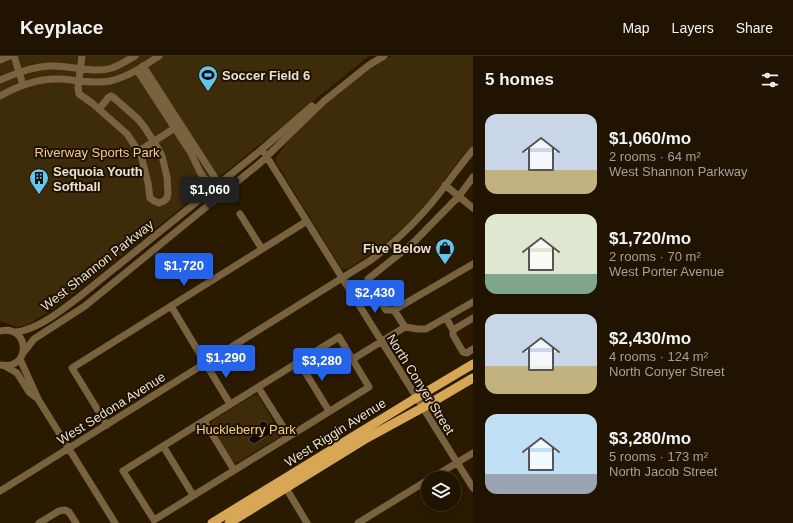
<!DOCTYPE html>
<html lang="en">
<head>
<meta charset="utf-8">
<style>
	:root { --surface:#201400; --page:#281d0a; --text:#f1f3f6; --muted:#a29e99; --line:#3d3322; --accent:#2563eb }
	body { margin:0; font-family:Arial,sans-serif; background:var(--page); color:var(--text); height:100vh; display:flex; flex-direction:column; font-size:15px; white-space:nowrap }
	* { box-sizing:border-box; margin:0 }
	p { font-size:13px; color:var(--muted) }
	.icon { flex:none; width:22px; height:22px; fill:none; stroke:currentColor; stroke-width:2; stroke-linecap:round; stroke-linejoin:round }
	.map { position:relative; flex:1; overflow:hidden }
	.panel { display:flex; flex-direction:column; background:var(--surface); width:320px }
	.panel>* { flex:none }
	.controls { position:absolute; left:421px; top:415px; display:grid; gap:8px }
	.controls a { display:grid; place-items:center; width:40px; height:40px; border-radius:50%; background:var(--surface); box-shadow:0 2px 10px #0003,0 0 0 1px var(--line); font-size:20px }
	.price { position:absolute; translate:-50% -34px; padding:0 9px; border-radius:4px; background:var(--accent); color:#fff; font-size:13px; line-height:26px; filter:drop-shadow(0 1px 2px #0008) }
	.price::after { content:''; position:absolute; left:50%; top:24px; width:12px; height:9px; margin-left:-6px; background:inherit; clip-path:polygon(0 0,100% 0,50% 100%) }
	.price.active { background:#222; color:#fff }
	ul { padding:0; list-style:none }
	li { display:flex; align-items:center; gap:12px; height:100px; padding:0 12px }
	li span { display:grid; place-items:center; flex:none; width:112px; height:80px; border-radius:12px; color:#555 }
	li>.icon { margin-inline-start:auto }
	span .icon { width:48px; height:48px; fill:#fffc; stroke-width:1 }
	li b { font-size:17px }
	h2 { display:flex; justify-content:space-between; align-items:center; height:48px; padding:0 12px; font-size:17px }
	header { display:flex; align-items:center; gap:24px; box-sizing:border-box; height:56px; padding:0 20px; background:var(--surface); border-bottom:1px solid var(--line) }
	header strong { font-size:19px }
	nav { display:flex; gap:22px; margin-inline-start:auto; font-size:14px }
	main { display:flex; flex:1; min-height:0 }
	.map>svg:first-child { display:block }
	.green { fill:#3e2b09 }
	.water { fill:#140700; stroke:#54483e }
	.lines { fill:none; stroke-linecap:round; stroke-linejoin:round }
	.minor { stroke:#79623e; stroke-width:7 }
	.major { stroke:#d7a756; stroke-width:9 }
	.labels { text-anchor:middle; stroke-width:4; stroke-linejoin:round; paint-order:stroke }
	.poi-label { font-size:13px; font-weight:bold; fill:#eae0cf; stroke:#1e1200; text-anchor:start }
	.park-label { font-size:13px; fill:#f8cb83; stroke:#1e1200 }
	.street-label { font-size:13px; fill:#eae0cf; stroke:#1e1200 }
</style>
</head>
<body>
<header>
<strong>Keyplace</strong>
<nav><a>Map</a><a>Layers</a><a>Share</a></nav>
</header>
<main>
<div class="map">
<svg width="473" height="467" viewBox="0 0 473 467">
	<rect width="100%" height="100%" fill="#2a1a00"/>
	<!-- green -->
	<path class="green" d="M0,0H369L222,119L219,120L216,118L205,127L206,130L204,134L56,251L27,269L17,271L0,265Z
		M391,0H473V89C457,105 446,122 433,139C409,169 380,194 347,213H344L341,212L277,108L276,102L287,86L325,49L377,7Z
		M256,339L259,341L279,375L280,379L278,382L239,406L235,407L232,404L211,371V368L212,365L252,340Z"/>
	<!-- water -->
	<path class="water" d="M263,365L266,366L272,377L254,388L249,385V382L260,374L259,369L260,366Z"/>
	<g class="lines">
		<!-- minor -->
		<path class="minor" d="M14,0L23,29
			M82,0L78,31L79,38L92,47L127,78L141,99L148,127L150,142L154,145L159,147L164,145L167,142L168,137L167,121L162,100L156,89L145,72L138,63L113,41L111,40L108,42L99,53
			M0,4L9,0
			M143,10L219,128L218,134L209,143
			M137,14L191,97L200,116L212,133
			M0,24C17,17 32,11 50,10C71,9 92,18 112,12C120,9 128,4 135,0
			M0,40C19,29 39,22 61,23C77,24 94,28 110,25C128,21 144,10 159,0
			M139,95L178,70
			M265,98L473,432
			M445,129L473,152
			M240,158L262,193
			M171,250L230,348
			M394,254H386L368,223L413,187L459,140L473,121
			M446,262L453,274L473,262
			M405,271L394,254L473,208
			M453,274V279L463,296L467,297L473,293
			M0,275C30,268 32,315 0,309
			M15,276C36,275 62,254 79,241L261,94L312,50
			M339,281L369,331L154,464L123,415Z
			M23,297L34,283L85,250L260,107L324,45L369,9L384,0
			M20,303L38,343L115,467
			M353,303L405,271L418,273H426L473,246
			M299,306L329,355
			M5,310L17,317L29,336L38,343
			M258,331L289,380
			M204,365L234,414
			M107,369L72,312L307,165
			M163,390L193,439
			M432,422L473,397
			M286,432L307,467
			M0,435L371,204C388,191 405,177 419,161C439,141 454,116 473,94
			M39,467L59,455L65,454L69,456L76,467
			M358,467L428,424"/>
		<!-- major -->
		<path class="major" d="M212,467L416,342L473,308
			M229,467L367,382L422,352L473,322"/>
	</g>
	<!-- icons -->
	<defs>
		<g id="stadium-pin" transform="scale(1)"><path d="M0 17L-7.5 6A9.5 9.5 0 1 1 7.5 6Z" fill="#64c5ee" stroke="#1e1200"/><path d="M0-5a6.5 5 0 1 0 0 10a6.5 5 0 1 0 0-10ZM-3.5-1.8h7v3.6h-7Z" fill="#111"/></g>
		<g id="building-pin" transform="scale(1)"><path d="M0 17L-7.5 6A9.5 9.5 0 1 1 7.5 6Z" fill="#64c5ee" stroke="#1e1200"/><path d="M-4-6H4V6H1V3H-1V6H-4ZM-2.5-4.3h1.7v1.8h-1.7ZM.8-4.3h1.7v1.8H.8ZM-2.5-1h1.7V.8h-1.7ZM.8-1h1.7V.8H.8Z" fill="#111"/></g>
		<g id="shop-pin" transform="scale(1)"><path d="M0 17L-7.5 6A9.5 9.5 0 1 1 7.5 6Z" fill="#64c5ee" stroke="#1e1200"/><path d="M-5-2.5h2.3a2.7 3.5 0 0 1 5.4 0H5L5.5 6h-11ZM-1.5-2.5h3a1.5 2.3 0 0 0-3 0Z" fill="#111"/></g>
	</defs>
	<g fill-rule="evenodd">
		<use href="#stadium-pin" x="208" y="19"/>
		<use href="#building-pin" x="39" y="122"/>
		<use href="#shop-pin" x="445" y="192"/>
	</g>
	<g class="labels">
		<!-- poi labels -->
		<g class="poi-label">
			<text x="222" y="24">Soccer Field 6</text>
			<text x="53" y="120">Sequoia Youth<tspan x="53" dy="15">Softball</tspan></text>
			<text x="431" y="197" text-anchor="end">Five Below</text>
		</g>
		<!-- park labels -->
		<g class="park-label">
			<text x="97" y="101">Riverway Sports Park</text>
			<text x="246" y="378">Huckleberry Park</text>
		</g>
		<!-- street labels -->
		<g class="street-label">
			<text transform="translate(97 209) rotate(-38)" y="5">West Shannon Parkway</text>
			<text transform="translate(421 328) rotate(58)" y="5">North Conyer Street</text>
			<text transform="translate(111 352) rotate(-32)" y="5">West Sedona Avenue</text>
			<text transform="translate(335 376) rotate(-32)" y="5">West Riggin Avenue</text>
		</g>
	</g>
</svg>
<div class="controls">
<a><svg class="icon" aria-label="layers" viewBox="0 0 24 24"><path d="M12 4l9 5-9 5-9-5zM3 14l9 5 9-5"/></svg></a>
</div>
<b class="price active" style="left:210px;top:155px">$1,060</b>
<b class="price" style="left:184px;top:231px">$1,720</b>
<b class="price" style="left:375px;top:258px">$2,430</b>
<b class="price" style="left:226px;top:323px">$1,290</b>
<b class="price" style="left:322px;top:326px">$3,280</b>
</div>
<section class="panel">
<h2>5 homes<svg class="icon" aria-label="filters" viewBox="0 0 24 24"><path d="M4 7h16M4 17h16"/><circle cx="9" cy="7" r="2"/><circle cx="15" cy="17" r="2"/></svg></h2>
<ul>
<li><span style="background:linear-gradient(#c9d6e8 70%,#c2b280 0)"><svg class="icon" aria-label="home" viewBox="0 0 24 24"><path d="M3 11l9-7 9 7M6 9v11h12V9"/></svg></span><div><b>$1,060/mo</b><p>2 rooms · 64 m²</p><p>West Shannon Parkway</p></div></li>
<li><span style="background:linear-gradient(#dfe7d0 75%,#7fa58c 0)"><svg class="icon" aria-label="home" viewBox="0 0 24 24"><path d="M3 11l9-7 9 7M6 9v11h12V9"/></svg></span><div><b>$1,720/mo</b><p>2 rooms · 70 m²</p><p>West Porter Avenue</p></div></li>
<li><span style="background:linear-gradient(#c9d6e8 65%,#c2b280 0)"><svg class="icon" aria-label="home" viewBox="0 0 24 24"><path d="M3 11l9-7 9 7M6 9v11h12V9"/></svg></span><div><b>$2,430/mo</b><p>4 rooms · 124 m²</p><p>North Conyer Street</p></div></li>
<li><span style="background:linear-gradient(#bfe0f5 75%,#9aa5b1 0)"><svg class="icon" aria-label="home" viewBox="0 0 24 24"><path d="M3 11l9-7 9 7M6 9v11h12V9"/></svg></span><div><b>$3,280/mo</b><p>5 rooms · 173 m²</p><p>North Jacob Street</p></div></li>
</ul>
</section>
</main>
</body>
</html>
